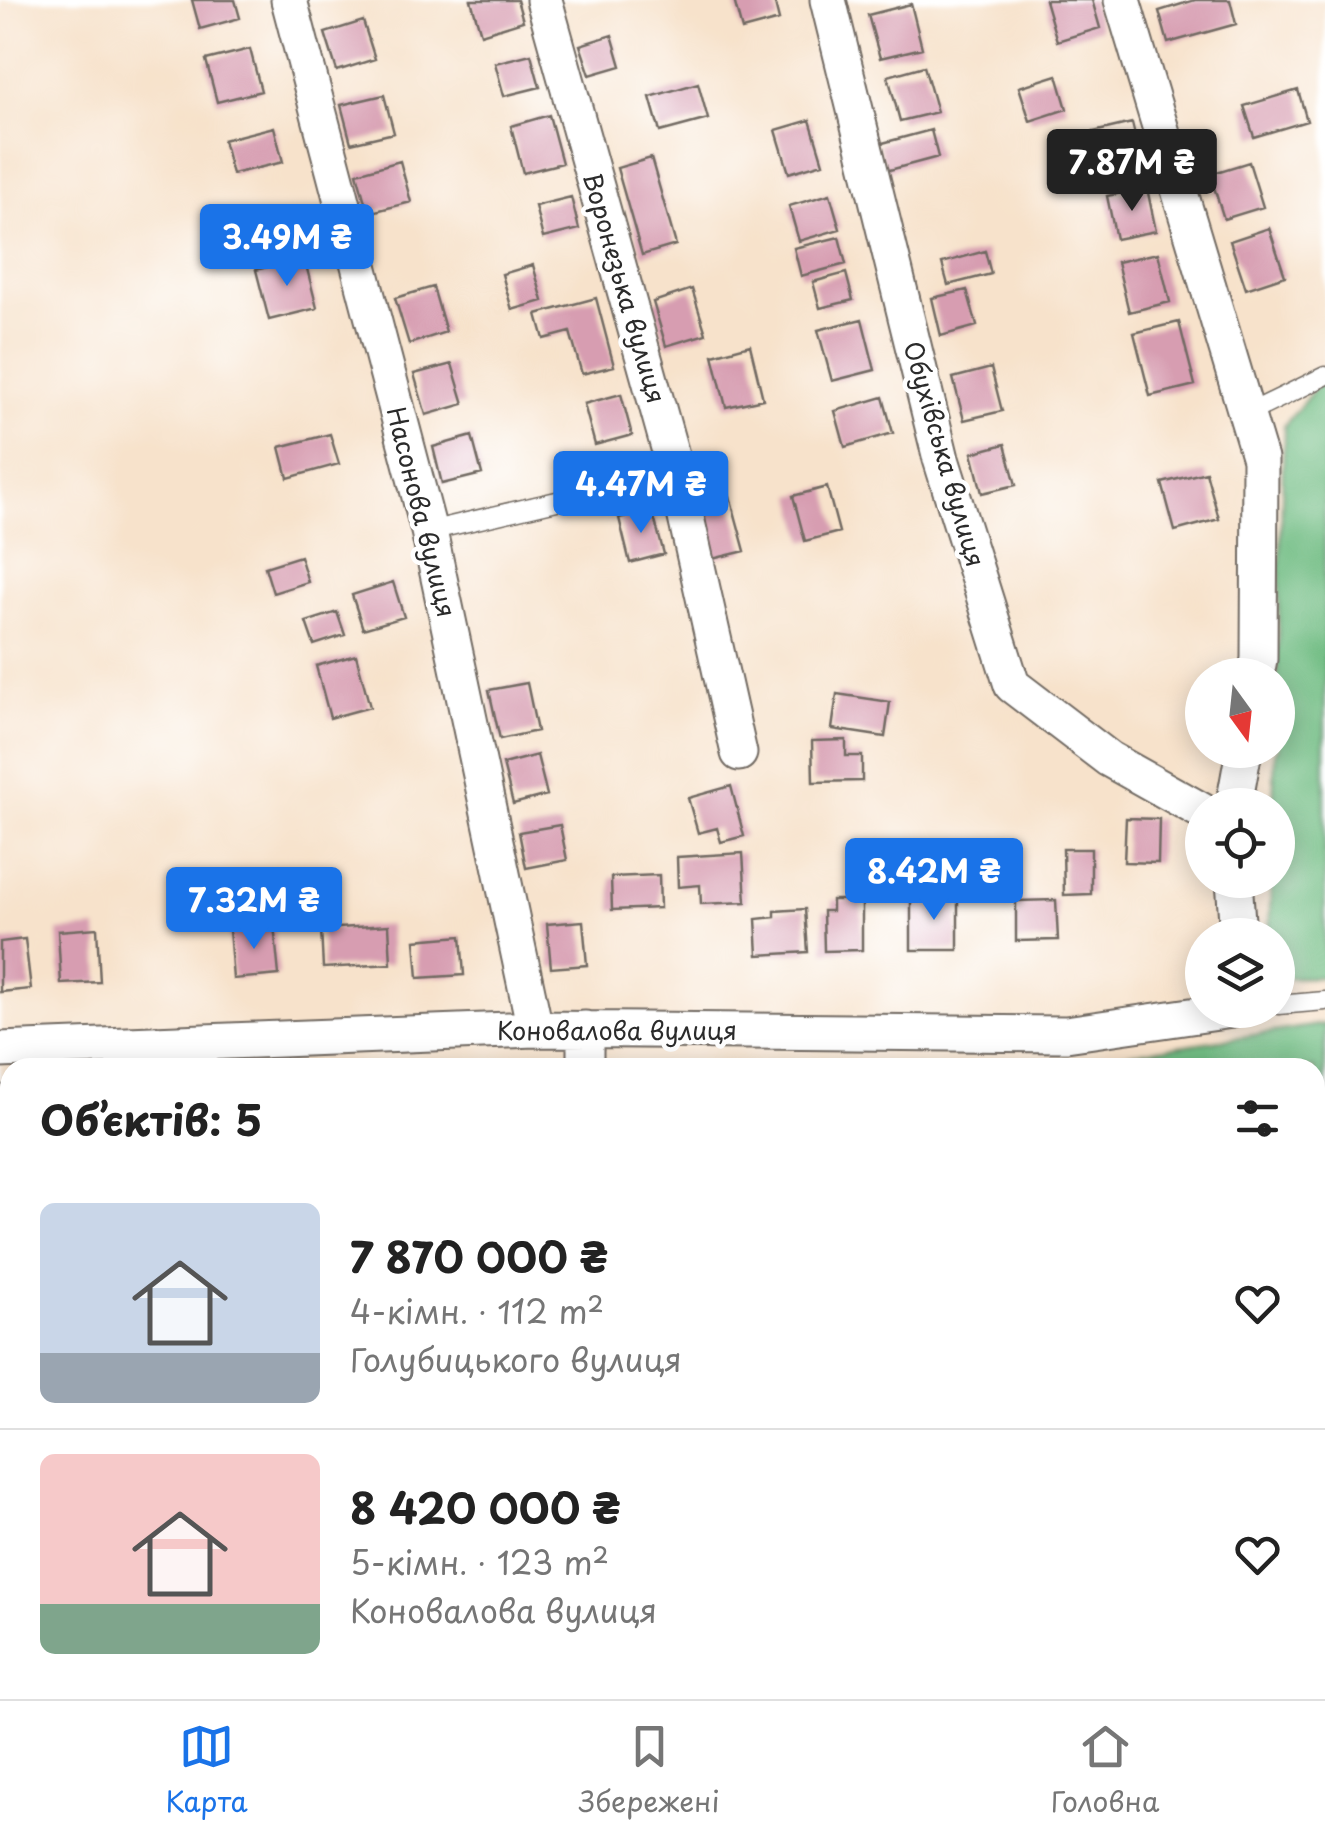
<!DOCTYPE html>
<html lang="uk">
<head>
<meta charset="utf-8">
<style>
	:root { --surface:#fff; --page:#f2f2f2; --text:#222; --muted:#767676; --line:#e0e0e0; --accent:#1a73e8 }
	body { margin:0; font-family:"Playpen Sans",sans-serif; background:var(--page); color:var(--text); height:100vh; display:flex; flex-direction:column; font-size:38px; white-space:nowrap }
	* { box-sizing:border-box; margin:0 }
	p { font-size:32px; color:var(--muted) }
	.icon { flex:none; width:55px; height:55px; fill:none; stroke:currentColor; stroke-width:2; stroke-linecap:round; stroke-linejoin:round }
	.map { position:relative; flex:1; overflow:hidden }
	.details { position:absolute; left:0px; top:1058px; width:1325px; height:642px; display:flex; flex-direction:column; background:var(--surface); border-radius:30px 30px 0 0; box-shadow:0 5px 25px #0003 }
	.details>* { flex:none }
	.needle { width:65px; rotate:165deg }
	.buttons { position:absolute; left:1185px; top:658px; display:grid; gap:20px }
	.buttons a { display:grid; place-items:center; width:110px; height:110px; border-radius:50%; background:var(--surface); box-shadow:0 5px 25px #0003; font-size:50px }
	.price { position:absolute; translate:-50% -85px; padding:0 22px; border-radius:10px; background:var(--accent); color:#fff; font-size:32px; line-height:65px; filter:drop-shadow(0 2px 5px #0008) }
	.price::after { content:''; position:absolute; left:50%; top:60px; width:30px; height:22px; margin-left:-15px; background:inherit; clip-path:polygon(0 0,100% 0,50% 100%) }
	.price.active { background:#222; color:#fff }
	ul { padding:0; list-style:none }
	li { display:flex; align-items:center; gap:30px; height:250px; padding:0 40px }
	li+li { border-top:2px solid var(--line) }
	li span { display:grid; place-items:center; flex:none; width:280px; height:200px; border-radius:15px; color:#555 }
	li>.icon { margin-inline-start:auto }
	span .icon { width:120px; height:120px; fill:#fffc; stroke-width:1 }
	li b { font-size:42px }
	h2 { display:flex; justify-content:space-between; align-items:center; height:120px; padding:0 40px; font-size:42px }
	.dock { display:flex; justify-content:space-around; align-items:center; height:140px; border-top:2px solid var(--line); background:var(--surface); font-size:28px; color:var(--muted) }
	.dock a { display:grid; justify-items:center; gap:5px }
	.dock .active { color:var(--accent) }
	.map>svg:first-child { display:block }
	.forest { fill:#72bd84; stroke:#4e7458; stroke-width:2.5 }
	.building { fill:#d79db1 }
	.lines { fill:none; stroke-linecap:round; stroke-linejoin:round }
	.lane-casing { stroke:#726b63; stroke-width:21 }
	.street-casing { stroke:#726b63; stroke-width:39 }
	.lane { stroke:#fff; stroke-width:18 }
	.street { stroke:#fff; stroke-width:35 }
	.labels { text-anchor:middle; stroke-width:9; stroke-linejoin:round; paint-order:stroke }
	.street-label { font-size:25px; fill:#2b2b2b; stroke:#fff }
</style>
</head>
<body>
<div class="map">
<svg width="1325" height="1699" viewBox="0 0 1325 1699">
	<rect width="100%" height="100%" fill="#fff"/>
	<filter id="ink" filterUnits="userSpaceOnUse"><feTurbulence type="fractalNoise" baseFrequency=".01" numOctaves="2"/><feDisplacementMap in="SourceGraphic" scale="20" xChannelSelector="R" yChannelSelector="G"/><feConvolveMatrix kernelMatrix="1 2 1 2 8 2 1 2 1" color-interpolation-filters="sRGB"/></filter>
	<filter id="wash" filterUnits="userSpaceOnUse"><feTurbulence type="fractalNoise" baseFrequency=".0048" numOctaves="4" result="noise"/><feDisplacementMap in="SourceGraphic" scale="40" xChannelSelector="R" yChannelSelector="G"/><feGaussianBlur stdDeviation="2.25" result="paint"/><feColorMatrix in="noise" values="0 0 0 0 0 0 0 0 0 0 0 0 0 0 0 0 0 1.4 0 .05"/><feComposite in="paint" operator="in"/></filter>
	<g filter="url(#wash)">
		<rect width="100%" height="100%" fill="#f7e2cb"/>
		<!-- forest -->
		<path class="forest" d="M1325,376V977L1278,978V935H1269L1271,880H1278V805H1273L1275,750H1278L1277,675L1284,426Z
			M1325,1024V1699H949V1690H1315V1068L1041,1067Z"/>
		<g id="blocks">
			<!-- building -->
			<path class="building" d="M192,0H235L240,18L200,29Z
				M471,0H517L523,21L481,34Z
				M734,0H774L779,20L742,30Z
				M1045,0H1092L1100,28L1057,41Z
				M1195,0H1230L1236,24L1168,43L1159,11Z
				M911,4L922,48L880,58L868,15Z
				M363,21L375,59L337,71L325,33Z
				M612,35L621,66L590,75L580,45Z
				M250,49L261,91L217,102L206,60Z
				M531,54L540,87L504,96L495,63Z
				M924,66L937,112L900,121L888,76Z
				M1057,75L1067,109L1030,121L1019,87Z
				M698,83L708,119L660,132L650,97Z
				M1298,90L1307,121L1254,137L1244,106Z
				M384,95L394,133L351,143L341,105Z
				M549,115L562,163L523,173L511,126Z
				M810,120L823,163L789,173L776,130Z
				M1132,123L1142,164L1095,176L1085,134Z
				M274,127L283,162L232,174L223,140Z
				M931,130L938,157L886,171L879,144Z
				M651,158L676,245L642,255L617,168Z
				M400,161L411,202L368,213L357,173Z
				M1249,162L1263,207L1224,219L1210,174Z
				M1147,188L1156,231L1116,239L1107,196Z
				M830,194L840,229L799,241L789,206Z
				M571,197L579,229L543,238L535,206Z
				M1269,228L1285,276L1246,289L1230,241Z
				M839,237L846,264L801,276L794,248Z
				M985,251L991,274L948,285L942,263Z
				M1158,253L1170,302L1129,312L1117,262Z
				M304,257L317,308L269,320L256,270Z
				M533,265L543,301L512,310L502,274Z
				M846,273L853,300L820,308L813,282Z
				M433,287L446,332L409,344L395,298Z
				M692,289L706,334L666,346L653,302Z
				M967,290L977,326L941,336L932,298Z
				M596,298L614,366L582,374L570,332L544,339L537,314Z
				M862,319L875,370L832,381L818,330Z
				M1179,322L1195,385L1150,396L1134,333Z
				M750,345L763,399L726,407L713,355Z
				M452,364L464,404L426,415L414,374Z
				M991,368L1002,411L964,420L953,378Z
				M621,394L632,435L595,445L584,404Z
				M883,397L893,433L845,447L835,411Z
				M330,434L339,464L288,478L280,447Z
				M472,436L482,474L442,484L433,447Z
				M1005,444L1016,485L982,493L972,453Z
				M1206,472L1219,519L1175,531L1162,483Z
				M827,487L839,532L805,541L793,496Z
				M730,496L745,551L712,559L697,506Z
				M652,510L664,554L630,563L619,518Z
				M300,556L308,582L273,593L265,567Z
				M393,582L404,617L363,629L352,595Z
				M337,612L345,635L314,645L306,622Z
				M356,655L370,707L330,718L316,666Z
				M527,683L537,731L500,739L489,690Z
				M837,694L890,702L885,737L832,729Z
				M846,740V756H862V781L813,782L812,741Z
				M537,755L547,795L513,804L503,764Z
				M731,786L744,836L721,842L717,828L698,833L688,798Z
				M1126,818L1159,819L1158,863L1124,862Z
				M560,825L567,860L526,868L519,832Z
				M1063,849H1091V894L1064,895Z
				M743,853L746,902L701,904L700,885L678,887L677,857Z
				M1003,859V893L965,894V860Z
				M659,875L660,908L612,910L611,877Z
				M911,895H958V950H911Z
				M832,900H862V950L824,951L823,911H832Z
				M1056,900L1058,940L1016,941V901Z
				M805,909L808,952L758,955L756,919L775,917V911Z
				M583,921L587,965L551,968L547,924Z
				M274,925L279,975L233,979L229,929Z
				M389,925L391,964L323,968L321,929Z
				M97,928L100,982L61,984L58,931Z
				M461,936L464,975L418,978L415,940Z
				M25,939L31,989L0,992V942Z
				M0,1085H10V1124H0Z
				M0,1157H10V1210L0,1209Z
				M482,1690H531L530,1699H482Z"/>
		</g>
	</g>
	<g filter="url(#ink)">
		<use href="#blocks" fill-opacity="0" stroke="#726b63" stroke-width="2.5"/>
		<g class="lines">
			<!-- lane casing -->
			<g class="lane-casing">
				<path id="lane" d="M1247,414L1325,376
					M429,531L676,473
					M1278,1005L1325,1001"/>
			</g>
			<!-- street casing -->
			<g class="street-casing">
				<path id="street" d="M289,0L429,531L535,1029
					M544,0L676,473L739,753
					M828,0L941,459L1012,685L1109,759L1202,811
					M1122,0L1260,459L1259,659L1256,675
					M1234,805L1244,750
					M1234,880L1238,935
					M0,1050L535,1029L1066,1034L1232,1010
					M585,1068V1029
					M576,1699V1690"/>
			</g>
			<!-- lane -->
			<use href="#lane" class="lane"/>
			<!-- street -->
			<use href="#street" class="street"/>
		</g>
	</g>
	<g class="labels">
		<!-- street labels -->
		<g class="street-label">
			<text transform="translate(624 288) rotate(74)" y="9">Воронезька вулиця</text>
			<text transform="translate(944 454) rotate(74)" y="9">Обухівська вулиця</text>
			<text transform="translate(421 512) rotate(76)" y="9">Насонова вулиця</text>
			<text x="617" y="1040">Коновалова вулиця</text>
		</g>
	</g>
</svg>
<div class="buttons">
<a><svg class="needle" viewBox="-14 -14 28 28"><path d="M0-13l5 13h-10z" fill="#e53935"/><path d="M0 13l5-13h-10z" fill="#767676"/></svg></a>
<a><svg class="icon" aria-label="locate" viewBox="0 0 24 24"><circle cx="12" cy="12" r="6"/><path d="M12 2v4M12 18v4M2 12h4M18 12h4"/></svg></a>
<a><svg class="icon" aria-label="layers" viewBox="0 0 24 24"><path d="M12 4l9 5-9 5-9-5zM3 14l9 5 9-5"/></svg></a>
</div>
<b class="price active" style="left:1132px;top:214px">7.87M ₴</b>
<b class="price" style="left:287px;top:289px">3.49M ₴</b>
<b class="price" style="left:641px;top:536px">4.47M ₴</b>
<b class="price" style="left:934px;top:923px">8.42M ₴</b>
<b class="price" style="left:254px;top:952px">7.32M ₴</b>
<section class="details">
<h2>Об’єктів: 5<svg class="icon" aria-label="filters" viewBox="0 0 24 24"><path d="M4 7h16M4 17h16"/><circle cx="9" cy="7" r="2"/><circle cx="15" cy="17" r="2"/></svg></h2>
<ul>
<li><span style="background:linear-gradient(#c9d6e8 75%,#9aa5b1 0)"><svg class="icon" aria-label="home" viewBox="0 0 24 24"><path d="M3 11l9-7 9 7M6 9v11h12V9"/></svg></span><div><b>7 870 000 ₴</b><p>4-кімн. · 112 m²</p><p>Голубицького вулиця</p></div><svg class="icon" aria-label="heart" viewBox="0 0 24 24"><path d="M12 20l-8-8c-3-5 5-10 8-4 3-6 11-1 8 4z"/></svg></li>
<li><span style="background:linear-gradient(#f6c9c9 75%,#7fa58c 0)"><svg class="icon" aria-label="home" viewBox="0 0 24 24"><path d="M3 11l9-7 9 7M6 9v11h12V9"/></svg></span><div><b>8 420 000 ₴</b><p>5-кімн. · 123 m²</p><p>Коновалова вулиця</p></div><svg class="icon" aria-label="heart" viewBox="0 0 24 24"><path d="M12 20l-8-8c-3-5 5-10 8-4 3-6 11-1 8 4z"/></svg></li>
</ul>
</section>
</div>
<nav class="dock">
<a class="active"><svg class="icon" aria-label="map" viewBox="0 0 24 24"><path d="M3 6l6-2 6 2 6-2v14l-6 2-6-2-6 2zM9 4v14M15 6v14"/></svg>Карта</a>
<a><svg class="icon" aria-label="saved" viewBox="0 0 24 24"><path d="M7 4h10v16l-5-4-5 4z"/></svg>Збережені</a>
<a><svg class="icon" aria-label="home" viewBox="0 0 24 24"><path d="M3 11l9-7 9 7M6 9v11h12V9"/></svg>Головна</a>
</nav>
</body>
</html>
